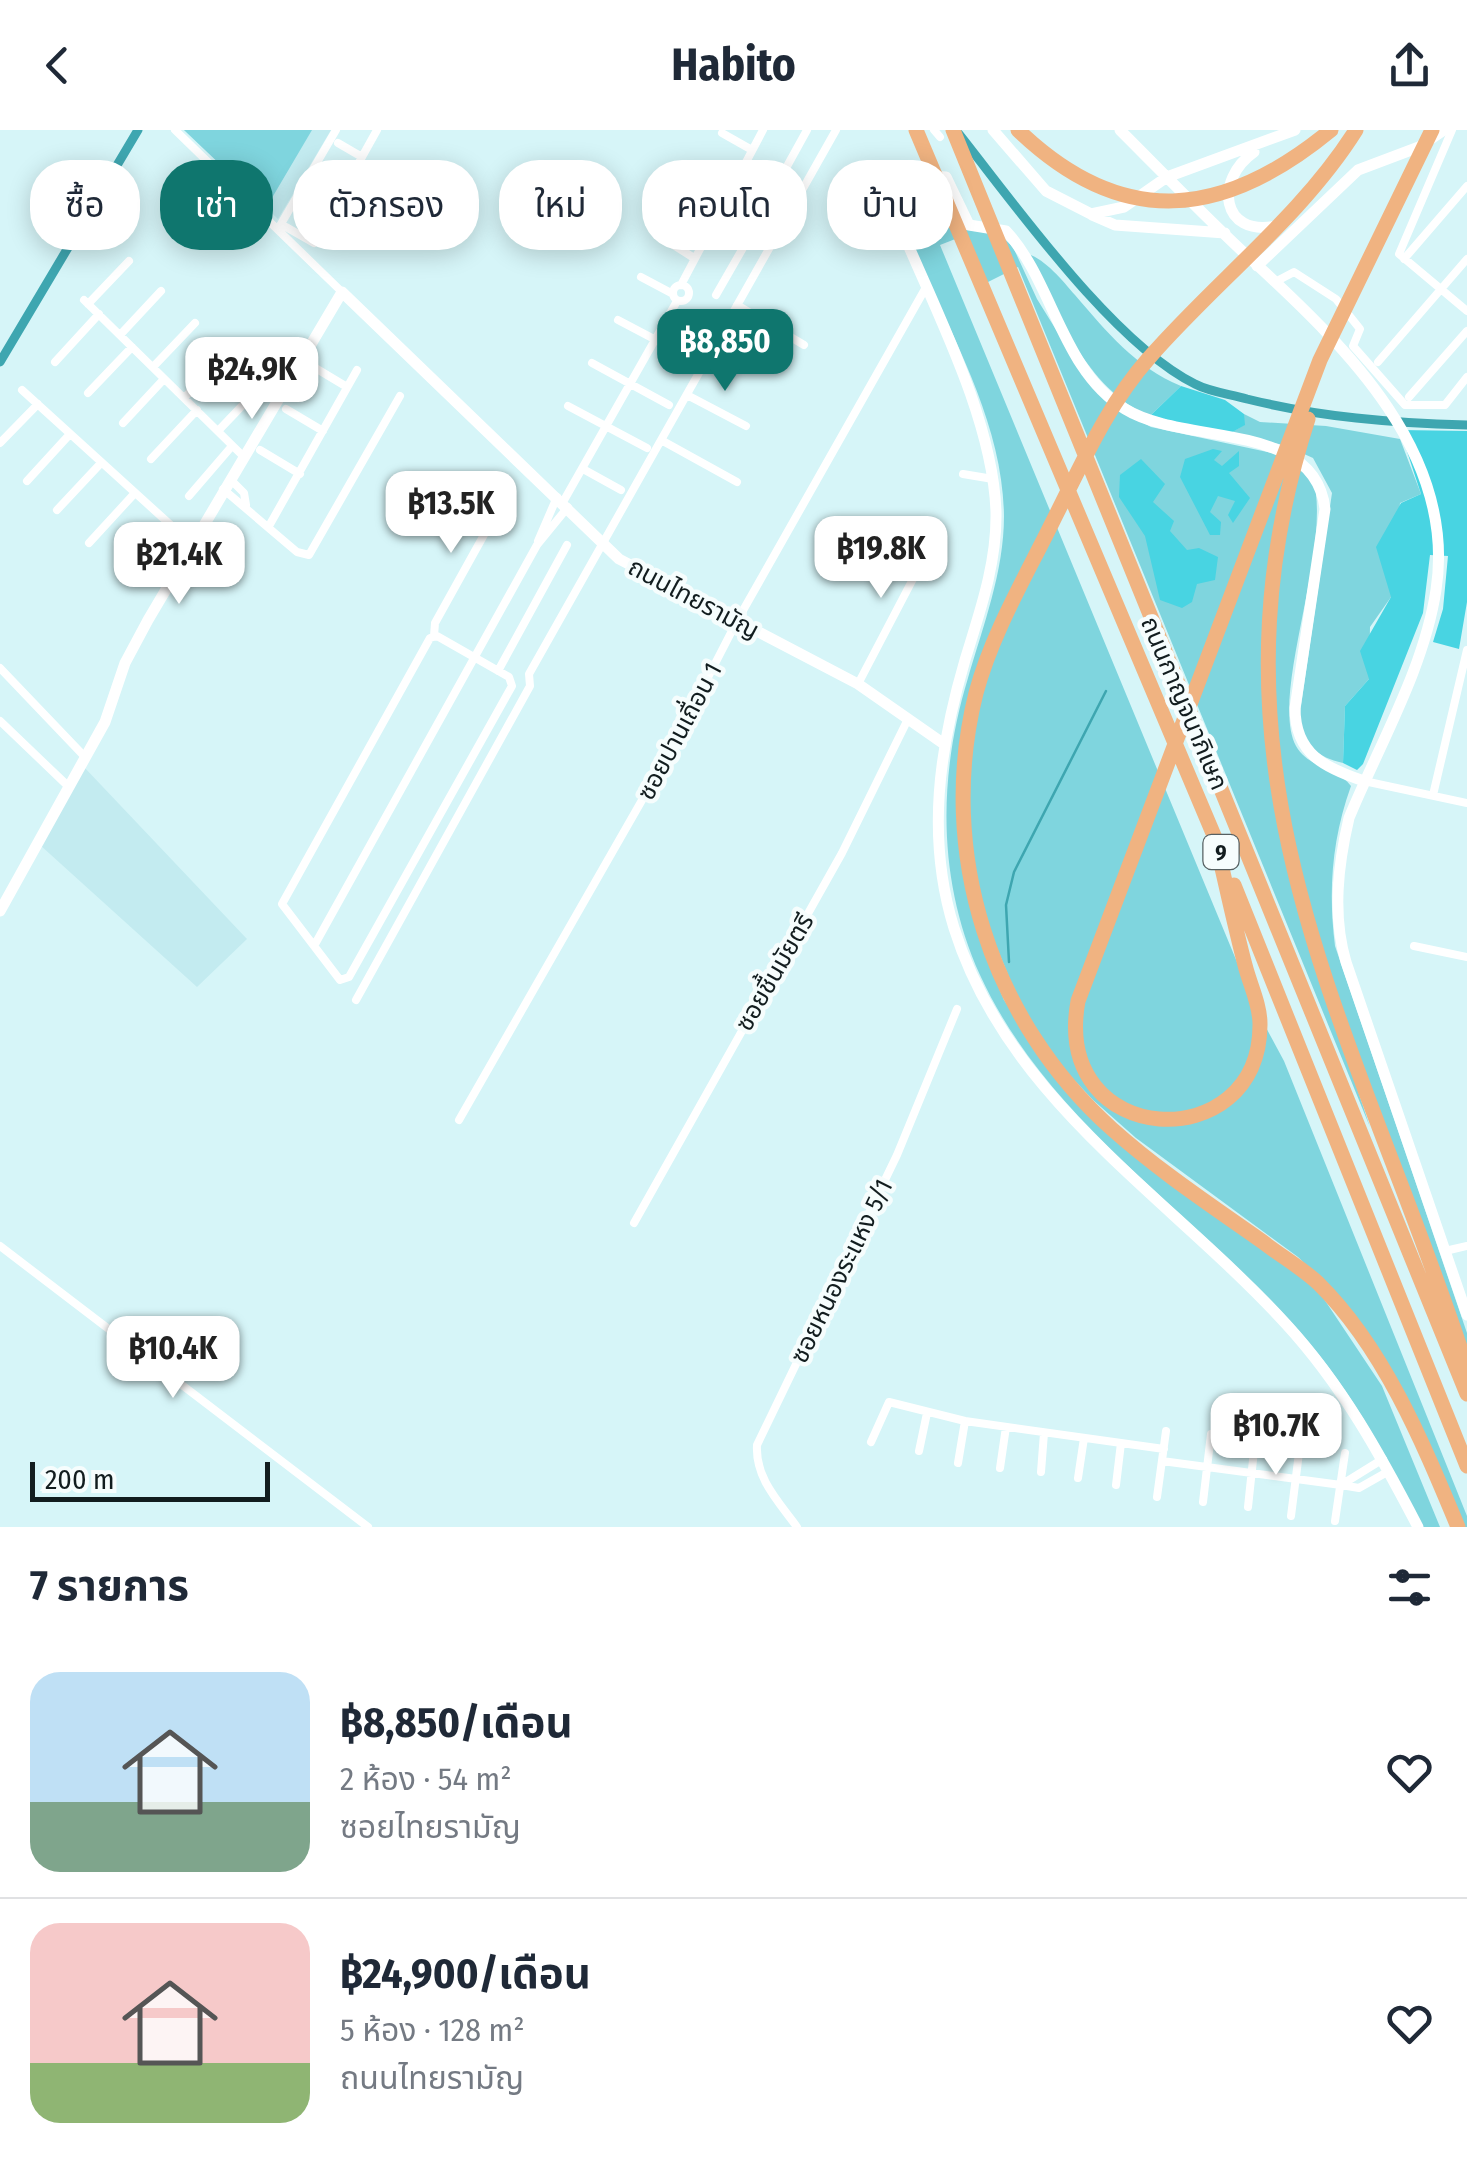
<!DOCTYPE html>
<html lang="th">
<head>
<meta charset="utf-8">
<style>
	:root { --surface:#fff; --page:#f6f6f7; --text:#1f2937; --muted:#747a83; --line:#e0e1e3; --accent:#0f766e }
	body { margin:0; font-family:"Fira Sans Condensed","Noto Sans Thai",sans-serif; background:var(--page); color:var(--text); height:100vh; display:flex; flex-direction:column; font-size:38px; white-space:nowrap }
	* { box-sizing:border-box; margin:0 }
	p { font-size:32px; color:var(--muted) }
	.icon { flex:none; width:55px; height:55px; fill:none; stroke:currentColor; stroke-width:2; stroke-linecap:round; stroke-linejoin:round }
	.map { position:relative; height:1397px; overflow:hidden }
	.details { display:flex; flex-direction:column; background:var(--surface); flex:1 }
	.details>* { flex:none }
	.hud { position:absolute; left:30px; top:30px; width:1408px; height:90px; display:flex; gap:20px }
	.scale { position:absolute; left:30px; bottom:25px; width:240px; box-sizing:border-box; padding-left:10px; border:5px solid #121d1f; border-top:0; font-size:28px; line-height:35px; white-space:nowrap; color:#121d1f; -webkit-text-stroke:8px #f6fdfd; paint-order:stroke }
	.price { position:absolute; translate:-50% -85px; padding:0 22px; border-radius:20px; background:#fff; color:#222; font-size:32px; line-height:65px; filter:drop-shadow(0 2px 5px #0008) }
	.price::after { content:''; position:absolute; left:50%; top:60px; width:30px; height:22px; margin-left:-15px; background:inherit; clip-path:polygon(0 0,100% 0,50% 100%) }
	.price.current { background:var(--accent); color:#fff }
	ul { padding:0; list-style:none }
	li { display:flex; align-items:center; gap:30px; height:250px; padding:0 30px }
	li+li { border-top:2px solid var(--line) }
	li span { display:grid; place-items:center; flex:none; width:280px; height:200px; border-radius:30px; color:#555 }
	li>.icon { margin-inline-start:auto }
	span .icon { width:120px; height:120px; fill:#fffc; stroke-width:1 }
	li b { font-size:42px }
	h2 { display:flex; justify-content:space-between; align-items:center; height:120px; padding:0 30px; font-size:42px }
	.chip { padding:0 35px; border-radius:40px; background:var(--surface); box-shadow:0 5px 25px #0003; font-size:35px; line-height:90px }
	.chip.current { background:var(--accent); color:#fff }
	header { display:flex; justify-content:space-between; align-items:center; height:130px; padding:0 30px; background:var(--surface); font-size:45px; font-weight:700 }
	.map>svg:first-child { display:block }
	.built { fill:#c3ebf0 }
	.green { fill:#7fd5de }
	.forest { fill:#48d4e2 }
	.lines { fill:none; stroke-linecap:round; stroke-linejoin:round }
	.stream { stroke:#3ea6b0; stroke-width:2.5 }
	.canal { stroke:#3ea6b0; stroke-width:9 }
	.street { stroke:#fff; stroke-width:8 }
	.secondary { stroke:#fff; stroke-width:11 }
	.highway { stroke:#f0b381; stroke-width:15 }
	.labels { text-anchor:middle; stroke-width:9; stroke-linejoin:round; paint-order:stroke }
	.shield { fill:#f6fdfd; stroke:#566062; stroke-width:2.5 }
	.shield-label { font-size:22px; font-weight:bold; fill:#121d1f }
	.street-label { font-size:25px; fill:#121d1f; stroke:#f6fdfd }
</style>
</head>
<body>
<header><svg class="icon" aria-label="back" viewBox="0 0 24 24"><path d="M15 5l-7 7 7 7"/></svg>Habito<svg class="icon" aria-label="share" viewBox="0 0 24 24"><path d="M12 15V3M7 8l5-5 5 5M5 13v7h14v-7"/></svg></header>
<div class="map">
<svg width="1467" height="1397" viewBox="0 0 1467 1397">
	<rect width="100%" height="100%" fill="#d6f5f8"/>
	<!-- built -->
	<path class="built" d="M184,0H331L278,89Z
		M84,637L247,809L197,857L40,715Z"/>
	<!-- green -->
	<path class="green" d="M184,0H312L266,78Z
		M944,54C959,91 956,101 999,104L1013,117L1037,169L1084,245L1118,280L1151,297L1277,324L1313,348C1333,419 1269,565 1296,616C1308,638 1338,638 1351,656C1332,709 1328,760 1335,816L1467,1203V1225L1296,775L1370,997L1018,137L984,154L963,106L940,115L1249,861L1255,889V938L1263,918V892L1284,931L1467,1386V1397H1454L1407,1281L1327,1155L1298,1127L1136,1008L1093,970L1062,937L1021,876L997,818L984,823L1004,870L1053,944L1320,1163L1382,1256L1440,1397H1422C1386,1324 1348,1254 1292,1193C1188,1078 1046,989 980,845C937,750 938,646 968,548C983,496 1004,442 1004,386C1003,301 961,225 928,149C918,126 906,103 900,78L910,63Z
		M1028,124C1046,130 1062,150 1075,165C1107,202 1135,237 1181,256L1150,286C1087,260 1056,181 1028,124Z
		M1244,284L1260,292L1326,296L1400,309L1421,364L1400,373L1391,467L1370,497L1369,549L1345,576L1343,633C1317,627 1305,616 1299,590L1332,363L1313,328L1284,315L1229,304L1244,295Z"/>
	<!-- forest -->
	<path class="forest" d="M1181,256L1225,270L1244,284L1245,295L1229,304L1150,286Z
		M1400,300L1467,301V472L1459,519L1433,512L1443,479L1448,426L1430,425L1423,483L1363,634L1357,640L1343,633L1345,576L1369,549L1360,521L1391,467L1376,417L1401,373L1421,364Z
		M1213,319L1222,321L1214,330L1222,336L1239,321V336L1229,343L1250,368L1233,393L1228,385L1235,371L1218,366L1210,382L1221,392L1220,405H1210L1180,347L1185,329Z
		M1141,329L1165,354L1153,372L1174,391L1170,401L1187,420L1199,418L1218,427L1215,450L1197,454L1192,472L1182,478L1160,470L1145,406L1119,367L1120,345Z"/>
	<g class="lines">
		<!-- stream -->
		<path class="stream" d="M1009,832L1006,775L1014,742L1106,561"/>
		<!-- canal -->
		<path class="canal" d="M959,4C1016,76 1114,214 1195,254C1210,262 1230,264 1247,269C1320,287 1392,293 1467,295
			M0,232L138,0"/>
		<!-- street -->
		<path class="street" d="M175,0L342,162
			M934,0L940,7
			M1452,0L1399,124L1467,181
			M722,3L752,20
			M338,13L362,27
			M703,38L733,56
			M312,55L338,70
			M682,72L714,91
			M759,87L807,0
			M286,97L314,113L377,0
			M278,99L336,0
			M664,109L694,128
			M1404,129L1467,56
			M641,147L673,164
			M1275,152L1294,142L1336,169L1360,199L1353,216L1405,275H1445L1467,247
			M673 163a8 8 0 1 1 16 0a8 8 0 1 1-16 0Z
			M681,155L763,0
			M716,165L755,97L721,78
			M84,170L242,325
			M88,174L129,131
			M737,175L804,215
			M618,190L692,229
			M120,205L161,161
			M55,232L99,184
			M1378,232L1467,129
			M592,233L669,275
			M312,236L347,257
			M153,237L195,193
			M22,260L174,398
			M88,263L132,217
			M687,265L746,296
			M1409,267L1467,201
			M184,268L226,225
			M568,276L647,318
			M286,279L323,301
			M123,293L164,249
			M218,301L259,258
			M661,310L737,352
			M0,313L38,274
			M260,320L300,344
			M151,329L197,280
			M583,339L621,360
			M963,344L993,349
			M231,350L244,363L246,375
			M27,351L70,304
			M223,359L297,422L309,425L400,266
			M189,366L232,316
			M563,372L677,171
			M57,380L101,333
			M269,396L357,240
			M180,403L191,414
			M175,408L188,420
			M538,411L557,367
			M89,413L134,364
			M123,442L170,395
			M434,506L435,493L510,358
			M437,506L509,547L512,556L349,847L340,850L282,774L430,508Z
			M0,538L85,627
			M498,541L567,415
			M858,554L936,405
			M0,591L69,657
			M1364,651L1467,673
			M1433,665L1467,520
			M314,816L537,415L568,377
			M1414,816L1467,827
			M356,870L530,556L529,544L836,0
			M459,990L669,623L737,491L925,159
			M634,1093L842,723L908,589
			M0,1116L368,1397
			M1445,1121L1467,1116
			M871,1312L889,1272L965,1291L1164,1319
			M919,1321L927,1283
			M1383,1329L1341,1355L1359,1358L1389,1341
			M1162,1331L1341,1355
			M958,1333L965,1291
			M1000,1338L1006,1297
			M1041,1342L1044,1303
			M1078,1348L1084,1308
			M1116,1355L1121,1313
			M1157,1367L1166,1301
			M1203,1372L1211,1304
			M1248,1377L1255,1311
			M1291,1386L1300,1315
			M1335,1391L1345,1323
			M797,1397C778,1371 755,1348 757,1315L897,1025L957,879"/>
		<!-- secondary -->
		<path class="secondary" d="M993,0L1046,61L1091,84L1124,77L1167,47L1295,0
			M1120,0C1165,45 1209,91 1256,134C1347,218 1457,325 1436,460C1424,539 1379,615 1349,688C1338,735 1332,785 1346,832L1467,1185
			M1254,22C1214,50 1221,107 1276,96
			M1092,85L1115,95L1225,103
			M1257,136L1358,40L1419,17L1444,0
			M1364,651C1325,638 1295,624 1295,578L1325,379C1315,290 1185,316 1125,279C1061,240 1053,151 1006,101L969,95L946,47C923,44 896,56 894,82C931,172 993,286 996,382C997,433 980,481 965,530C939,619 926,708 954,798C1008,971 1170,1067 1286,1194C1342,1255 1380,1324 1418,1397
			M0,781L105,592L125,533L148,490L342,162L619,429L858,554L944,614"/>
		<!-- highway -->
		<path class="highway" d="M916,0L1218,715
			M953,0L1467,1264
			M1018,0C1122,100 1223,89 1331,0
			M1356,0C1302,86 1215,152 1149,228C1107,275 1081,336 1053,391C1026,446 992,503 976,563C936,722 991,891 1112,999C1159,1041 1212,1076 1263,1112C1281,1126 1302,1138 1318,1153C1384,1218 1423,1313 1458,1397
			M1308,289C1191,651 1359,905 1467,1238
			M1215,708C1225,750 1234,793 1245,835C1250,855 1260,874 1260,894C1261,1029 1051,1020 1078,871L1320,230L1432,0
			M1234,755L1467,1336"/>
	</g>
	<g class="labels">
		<!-- shield labels -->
		<rect class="shield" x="1203.5" y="705" width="35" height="34" rx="8"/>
		<g class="shield-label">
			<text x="1221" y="730">9</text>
		</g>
		<!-- street labels -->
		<g class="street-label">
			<text transform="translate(694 468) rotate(28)" y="9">ถนนไทยรามัญ</text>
			<text transform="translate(1185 573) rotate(67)" y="9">ถนนกาญจนาภิเษก</text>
			<text transform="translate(679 601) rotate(-62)" y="9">ซอยปานเถื่อน 1</text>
			<text transform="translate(774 842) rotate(-60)" y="9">ซอยชื้นมัยตรี</text>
			<text transform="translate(841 1141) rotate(-64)" y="9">ซอยหนองระแหง 5/1</text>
		</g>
	</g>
</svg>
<div class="scale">200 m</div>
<b class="price current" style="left:725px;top:264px">฿8,850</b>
<b class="price" style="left:252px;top:292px">฿24.9K</b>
<b class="price" style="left:451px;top:426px">฿13.5K</b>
<b class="price" style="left:881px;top:471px">฿19.8K</b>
<b class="price" style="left:179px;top:477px">฿21.4K</b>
<b class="price" style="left:173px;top:1271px">฿10.4K</b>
<b class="price" style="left:1276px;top:1348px">฿10.7K</b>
<div class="hud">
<a class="chip">ซื้อ</a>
<a class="chip current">เช่า</a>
<a class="chip">ตัวกรอง</a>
<a class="chip">ใหม่</a>
<a class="chip">คอนโด</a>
<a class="chip">บ้าน</a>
</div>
</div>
<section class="details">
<h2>7 รายการ<svg class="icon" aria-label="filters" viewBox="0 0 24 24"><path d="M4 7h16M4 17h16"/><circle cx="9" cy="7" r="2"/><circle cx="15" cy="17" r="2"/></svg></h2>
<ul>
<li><span style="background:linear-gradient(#bfe0f5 65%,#7fa58c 0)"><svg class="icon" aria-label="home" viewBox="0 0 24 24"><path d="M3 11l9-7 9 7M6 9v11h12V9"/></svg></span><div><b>฿8,850/เดือน</b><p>2 ห้อง · 54 m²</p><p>ซอยไทยรามัญ</p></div><svg class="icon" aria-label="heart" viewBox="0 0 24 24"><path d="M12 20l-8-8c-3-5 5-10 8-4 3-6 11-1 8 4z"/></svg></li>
<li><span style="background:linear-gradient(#f6c9c9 70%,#8fb573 0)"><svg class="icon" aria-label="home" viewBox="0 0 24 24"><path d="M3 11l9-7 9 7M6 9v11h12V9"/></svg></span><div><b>฿24,900/เดือน</b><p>5 ห้อง · 128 m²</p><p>ถนนไทยรามัญ</p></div><svg class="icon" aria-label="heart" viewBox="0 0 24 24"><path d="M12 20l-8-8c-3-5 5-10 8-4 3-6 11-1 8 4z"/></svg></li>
</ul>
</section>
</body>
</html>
